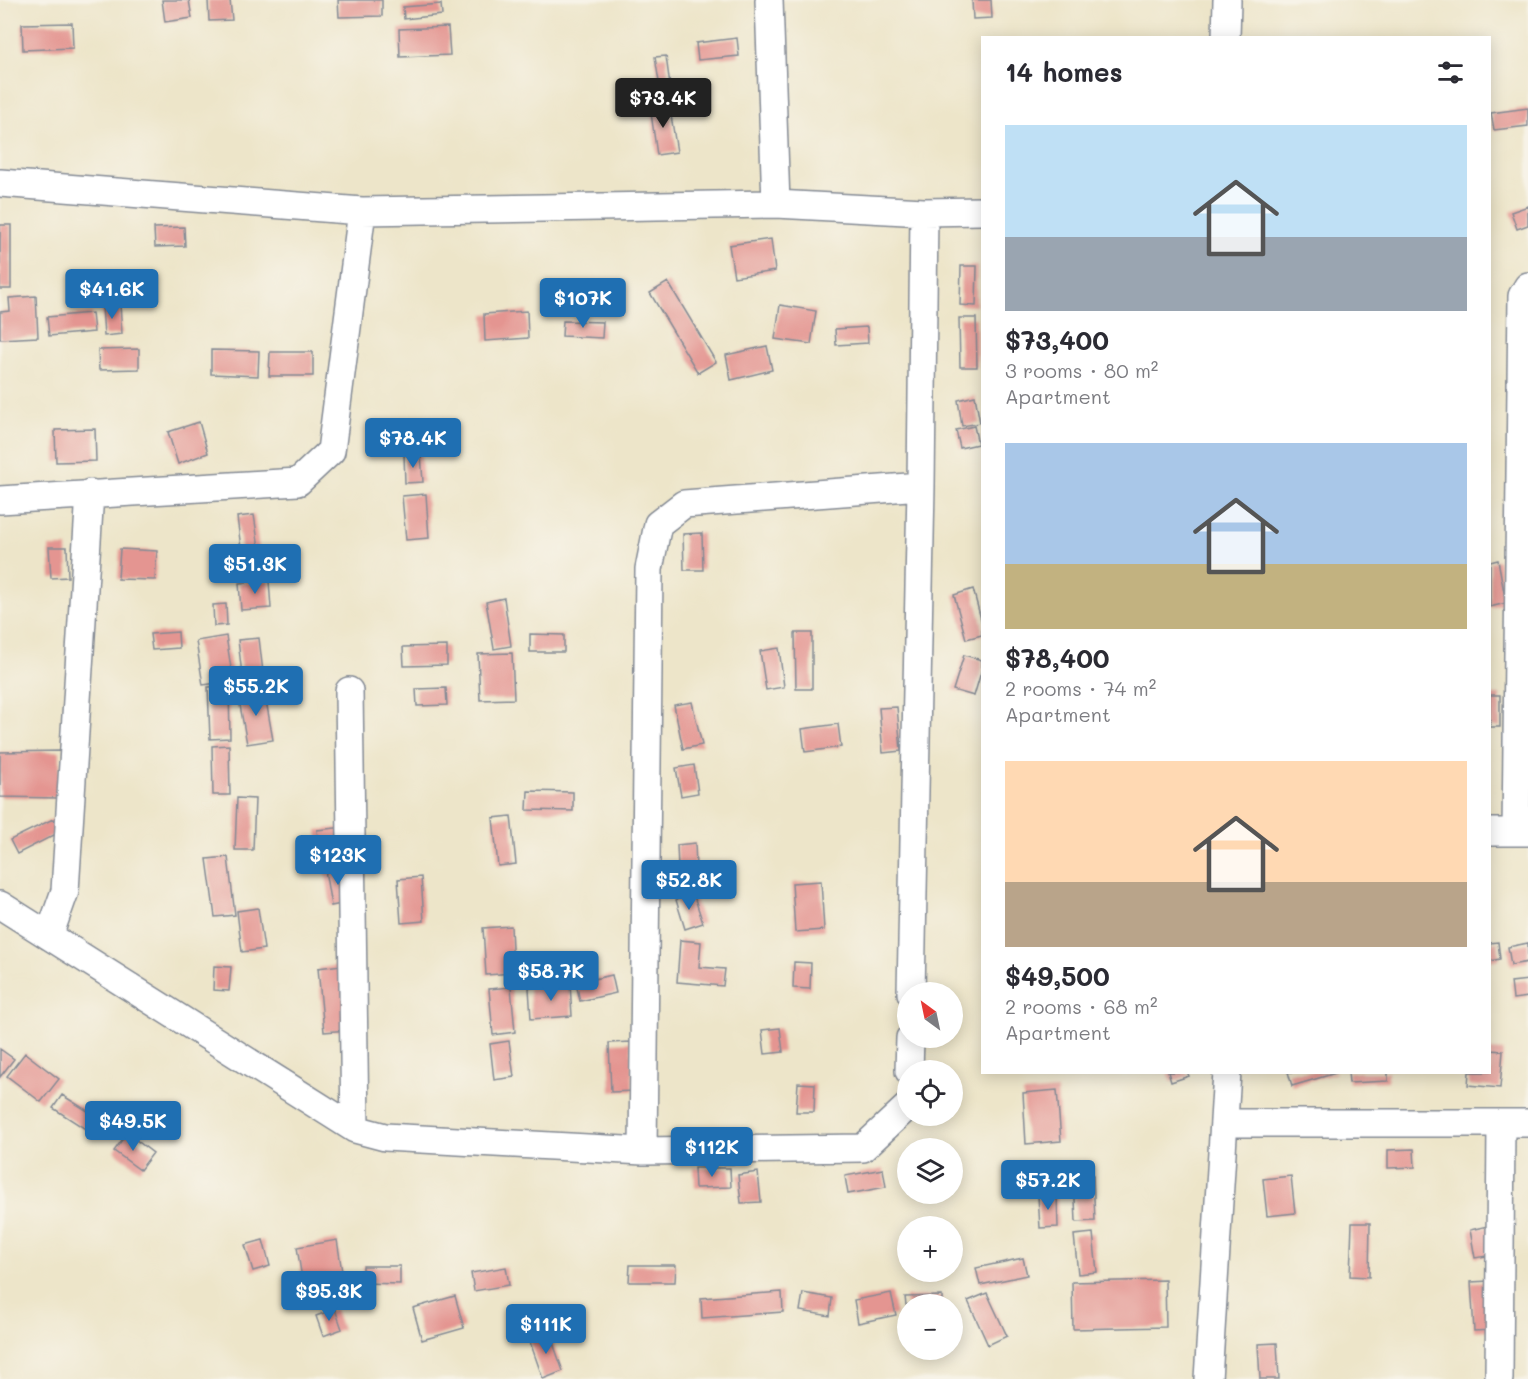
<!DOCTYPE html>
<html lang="en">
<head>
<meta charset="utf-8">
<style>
	:root { --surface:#fff; --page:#f2f2f3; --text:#2b2b33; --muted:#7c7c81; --accent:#1f6fb2 }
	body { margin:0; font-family:Mali,sans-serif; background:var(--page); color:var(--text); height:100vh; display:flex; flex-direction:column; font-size:22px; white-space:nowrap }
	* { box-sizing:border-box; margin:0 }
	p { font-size:20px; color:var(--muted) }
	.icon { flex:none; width:33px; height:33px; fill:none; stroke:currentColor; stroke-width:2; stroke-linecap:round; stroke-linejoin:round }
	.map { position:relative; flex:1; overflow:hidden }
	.drawer { position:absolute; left:981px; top:36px; width:510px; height:1038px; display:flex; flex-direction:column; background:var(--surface); border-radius:0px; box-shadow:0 3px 15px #0003 }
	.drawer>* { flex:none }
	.needle { width:39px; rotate:327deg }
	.buttons { position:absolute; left:897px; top:982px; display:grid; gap:12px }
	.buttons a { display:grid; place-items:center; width:66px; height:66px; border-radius:50%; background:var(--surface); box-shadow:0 3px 15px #0003; font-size:30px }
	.price { position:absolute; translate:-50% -51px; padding:0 14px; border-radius:6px; background:var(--accent); color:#fff; font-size:20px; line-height:39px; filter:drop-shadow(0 2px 3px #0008) }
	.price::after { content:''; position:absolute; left:50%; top:36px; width:18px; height:14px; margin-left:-9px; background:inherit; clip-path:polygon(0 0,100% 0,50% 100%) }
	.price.selected { background:#222; color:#fff }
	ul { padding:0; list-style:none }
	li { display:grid; align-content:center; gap:12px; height:318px; padding:0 24px }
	li span { display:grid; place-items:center; height:186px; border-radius:0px; color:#555 }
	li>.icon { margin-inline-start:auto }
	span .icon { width:108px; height:108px; fill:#fffc; stroke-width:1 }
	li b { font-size:26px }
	h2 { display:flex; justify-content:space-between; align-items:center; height:72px; padding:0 24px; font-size:26px }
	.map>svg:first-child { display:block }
	.building { fill:#e49591 }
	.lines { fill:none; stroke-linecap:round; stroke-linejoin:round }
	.street-casing { stroke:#848a94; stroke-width:30 }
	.street { stroke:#fff; stroke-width:27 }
</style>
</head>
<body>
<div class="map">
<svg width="1528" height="1379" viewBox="0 0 1528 1379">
	<rect width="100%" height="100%" fill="#f7f3e8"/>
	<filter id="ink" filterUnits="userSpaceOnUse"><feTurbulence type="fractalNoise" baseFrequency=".0167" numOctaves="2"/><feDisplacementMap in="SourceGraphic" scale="12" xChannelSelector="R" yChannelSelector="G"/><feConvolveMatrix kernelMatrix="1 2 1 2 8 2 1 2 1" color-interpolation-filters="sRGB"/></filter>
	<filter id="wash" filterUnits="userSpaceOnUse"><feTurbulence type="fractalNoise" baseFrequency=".008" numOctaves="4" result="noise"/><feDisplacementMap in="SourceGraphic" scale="24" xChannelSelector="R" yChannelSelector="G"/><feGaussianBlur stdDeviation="1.35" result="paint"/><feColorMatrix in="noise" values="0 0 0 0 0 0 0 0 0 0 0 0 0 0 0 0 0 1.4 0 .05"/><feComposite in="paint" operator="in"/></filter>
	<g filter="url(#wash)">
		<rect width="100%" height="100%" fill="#ede5c9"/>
		<g id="blocks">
			<!-- building -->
			<path class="building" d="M162,0H189L192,18L165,22Z
				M208,0H230L232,20L209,21Z
				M338,0H382V16L339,17Z
				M972,0H991L992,18L973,19Z
				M441,4L442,15L404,19L403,7Z
				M72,23L73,48L23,50L22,24Z
				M448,27L450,55L400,57L399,29Z
				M737,38L739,56L698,60L696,43Z
				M666,56L670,86L660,88L655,57Z
				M669,103L677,152L657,155L650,106Z
				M1528,108V126L1494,130L1491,113Z
				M1528,206V225L1517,229L1511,212Z
				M0,225H11V289H0Z
				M184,227L185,246L155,247L154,228Z
				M771,239L775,271L734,277L729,245Z
				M961,266H977L976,306L960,305Z
				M668,282L716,362L698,373L650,293Z
				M36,296L38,337L0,339V312L10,311L9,298Z
				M120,304L122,334L104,336L102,305Z
				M780,305L816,311L811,344L775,339Z
				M527,311L528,338L485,341L484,314Z
				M92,313L94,332L49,336L47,317Z
				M959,318H976L977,367H960Z
				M563,321L603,322L602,338L562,336Z
				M867,327L868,343L836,345L835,329Z
				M767,346L772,370L731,380L726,355Z
				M139,349V369L99,370L98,350Z
				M211,350L259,351L258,376L211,374Z
				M270,352H313V376H269Z
				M975,396L980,423L962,426L958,400Z
				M199,422L208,453L178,464L168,432Z
				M974,426L978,444L960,448L956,430Z
				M95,429L96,461L56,462L55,430Z
				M421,454L423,482L405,483L404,455Z
				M426,494L429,538L406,540L402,496Z
				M254,515L261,561L243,564L237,517Z
				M702,533L703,570H684L683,534Z
				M49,547H67L68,577L51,578Z
				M120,549L157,551L155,580L118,579Z
				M1498,560L1506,603L1490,607V562Z
				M269,581L271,608L241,610L239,583Z
				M973,589L982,623V635L966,639L954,595Z
				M504,598L511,646L494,649L486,602Z
				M226,604L227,625L214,626L213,605Z
				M178,632L179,648L152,650L150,634Z
				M795,633H812V689H796Z
				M530,634L564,635V652H530Z
				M226,636L233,681L203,685L196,641Z
				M259,638L264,681L243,683L238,640Z
				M447,646V665L404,666L403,647Z
				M779,648L784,687L766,690L760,651Z
				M512,653L514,699L480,700L478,654Z
				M964,655L982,660V669L974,696L953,690Z
				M229,686L230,738L210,739L208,687Z
				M446,688L447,705L417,706L416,689Z
				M264,689L273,740L247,744L238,694Z
				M1490,695H1500V727H1490Z
				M692,702L702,745L683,749L674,705Z
				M897,707L901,751L883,753L879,708Z
				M838,724L841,747L805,752L802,729Z
				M229,745L230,795H213L212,746Z
				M60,751V798L0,797V752Z
				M694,765L698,793L681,796L676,768Z
				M528,791L573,792V811L527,810Z
				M237,798L255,799L253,850H235Z
				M511,816L516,864L498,866L493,818Z
				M53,819L60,832L17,854L10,840Z
				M345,827L348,850L320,853L317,830Z
				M695,843L696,867L678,868L677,845Z
				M228,857L235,915L215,917L207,859Z
				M344,867L351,902L331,906L325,870Z
				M421,877L424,921L401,923L398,879Z
				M821,881L824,930L795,932L792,883Z
				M693,893L703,923L685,929L676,900Z
				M258,908L264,949L242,952L237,911Z
				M511,926L513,973L486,975L483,928Z
				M680,940L701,942L699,967L725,969L723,986L677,982Z
				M1498,942L1500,959L1490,961V943Z
				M1528,943V962L1511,965L1508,947Z
				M794,962L811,963L810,989L793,988Z
				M341,965L348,1030L324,1032L318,968Z
				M214,966L231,967L229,991L213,990Z
				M612,975L616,993L580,1001L576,983Z
				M1528,980V997L1513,999L1511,982Z
				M570,984L572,1016L531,1019L529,988Z
				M511,987L515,1032L493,1035L489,989Z
				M780,1028L783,1052L765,1054L762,1030Z
				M509,1041L514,1077L494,1080L490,1044Z
				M631,1042L633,1091L611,1092L609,1043Z
				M0,1049L14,1059L0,1077Z
				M1490,1050L1503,1051L1500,1088L1468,1085L1469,1072H1490Z
				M25,1053L59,1079L41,1102L7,1076Z
				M1168,1072H1187L1189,1076L1171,1082Z
				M1288,1072H1336V1073L1292,1086Z
				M1348,1072H1388V1081L1349,1083Z
				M798,1083L815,1084L814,1112H796Z
				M1057,1090L1061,1141L1026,1144L1023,1093Z
				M62,1095L99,1118L90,1132L53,1108Z
				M127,1133L153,1153L140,1170L114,1151Z
				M1414,1149L1415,1167L1388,1168V1150Z
				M694,1168H730L731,1187L695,1188Z
				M883,1169L886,1187L848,1194L845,1176Z
				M758,1172L761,1202L741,1203L738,1175Z
				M1093,1175L1095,1221L1076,1222L1074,1177Z
				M1291,1176L1295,1213L1267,1216L1263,1179Z
				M1057,1195L1058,1227L1040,1228L1038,1196Z
				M1352,1223H1370L1369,1277L1350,1276Z
				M1488,1226L1493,1255L1475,1258L1470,1230Z
				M1093,1233L1097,1272L1078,1274L1074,1235Z
				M263,1240L270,1266L253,1271L245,1245Z
				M337,1240L343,1278L303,1285L297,1247Z
				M1023,1258L1027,1275L980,1285L976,1268Z
				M630,1265H676L675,1282H629Z
				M363,1266H400V1284L363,1283Z
				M506,1267L509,1285L474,1291L471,1273Z
				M1165,1280L1166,1327L1073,1329L1072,1282Z
				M1489,1281L1492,1330L1474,1331L1471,1282Z
				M782,1292L783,1312L702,1318L701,1298Z
				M803,1293L832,1298L830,1316L800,1311Z
				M891,1293L896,1315L858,1323L854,1300Z
				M987,1293L1007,1336L988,1345L968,1301Z
				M455,1296L464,1328L422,1340L413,1308Z
				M942,1296V1305H906L905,1297Z
				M335,1309L342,1329L323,1336L316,1316Z
				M549,1332L563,1371L543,1379L529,1339Z
				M1277,1343L1279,1379H1260L1258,1344Z"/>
		</g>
	</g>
	<g filter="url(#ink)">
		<use href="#blocks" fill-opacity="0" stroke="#848a94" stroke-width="1.5"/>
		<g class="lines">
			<!-- street casing -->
			<g class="street-casing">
				<path id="street" d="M769,0L776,204
					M1226,38L1227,0
					M0,183L362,211L776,204L924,212L982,211
					M0,500L298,482L331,451L362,211
					M349,691L355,1129L385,1137L643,1151L863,1148L908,1106
					M1490,832H1528
					M1516,832L1522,296L1528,286
					M0,905L355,1129
					M49,936L65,891L90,493
					M911,993L921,486L924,212
					M909,1071L910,1038
					M1225,1123H1528
					M643,1151L649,569L658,524L684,504L921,486
					M1208,1379L1227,1072
					M1499,1379L1501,1123"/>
			</g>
			<!-- street -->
			<use href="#street" class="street"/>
		</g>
	</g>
</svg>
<div class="buttons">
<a><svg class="needle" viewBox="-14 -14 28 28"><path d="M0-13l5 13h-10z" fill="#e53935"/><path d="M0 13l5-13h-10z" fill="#7c7c81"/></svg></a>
<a><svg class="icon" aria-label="locate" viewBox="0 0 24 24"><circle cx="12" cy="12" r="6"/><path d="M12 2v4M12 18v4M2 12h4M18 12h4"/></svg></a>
<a><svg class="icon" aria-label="layers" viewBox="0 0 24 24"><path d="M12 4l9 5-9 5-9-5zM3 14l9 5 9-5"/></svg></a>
<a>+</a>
<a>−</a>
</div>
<b class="price selected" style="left:663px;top:129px">$73.4K</b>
<b class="price" style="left:112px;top:320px">$41.6K</b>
<b class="price" style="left:583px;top:329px">$107K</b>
<b class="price" style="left:413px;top:469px">$78.4K</b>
<b class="price" style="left:255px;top:595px">$51.3K</b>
<b class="price" style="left:256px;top:717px">$55.2K</b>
<b class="price" style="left:338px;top:886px">$123K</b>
<b class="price" style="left:689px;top:911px">$52.8K</b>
<b class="price" style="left:551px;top:1002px">$58.7K</b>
<b class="price" style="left:133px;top:1152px">$49.5K</b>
<b class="price" style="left:712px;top:1178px">$112K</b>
<b class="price" style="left:1048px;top:1211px">$57.2K</b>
<b class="price" style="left:329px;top:1322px">$95.3K</b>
<b class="price" style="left:546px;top:1355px">$111K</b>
<section class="drawer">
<h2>14 homes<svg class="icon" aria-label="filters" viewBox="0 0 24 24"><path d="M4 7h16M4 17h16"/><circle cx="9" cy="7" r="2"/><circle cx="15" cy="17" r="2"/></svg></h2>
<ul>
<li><span style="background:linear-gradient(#bfe0f5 60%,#9aa5b1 0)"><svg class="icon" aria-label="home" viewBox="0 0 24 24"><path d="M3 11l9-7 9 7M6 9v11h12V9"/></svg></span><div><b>$73,400</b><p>3 rooms · 80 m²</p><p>Apartment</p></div></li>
<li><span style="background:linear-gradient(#a9c7e8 65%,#c2b280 0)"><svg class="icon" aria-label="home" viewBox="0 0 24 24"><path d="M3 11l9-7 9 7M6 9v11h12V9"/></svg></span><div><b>$78,400</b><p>2 rooms · 74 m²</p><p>Apartment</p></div></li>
<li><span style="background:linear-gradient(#ffd9b3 65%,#b9a48a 0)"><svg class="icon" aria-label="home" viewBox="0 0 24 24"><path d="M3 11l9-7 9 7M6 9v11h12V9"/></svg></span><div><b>$49,500</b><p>2 rooms · 68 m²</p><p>Apartment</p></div></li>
</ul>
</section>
</div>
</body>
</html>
